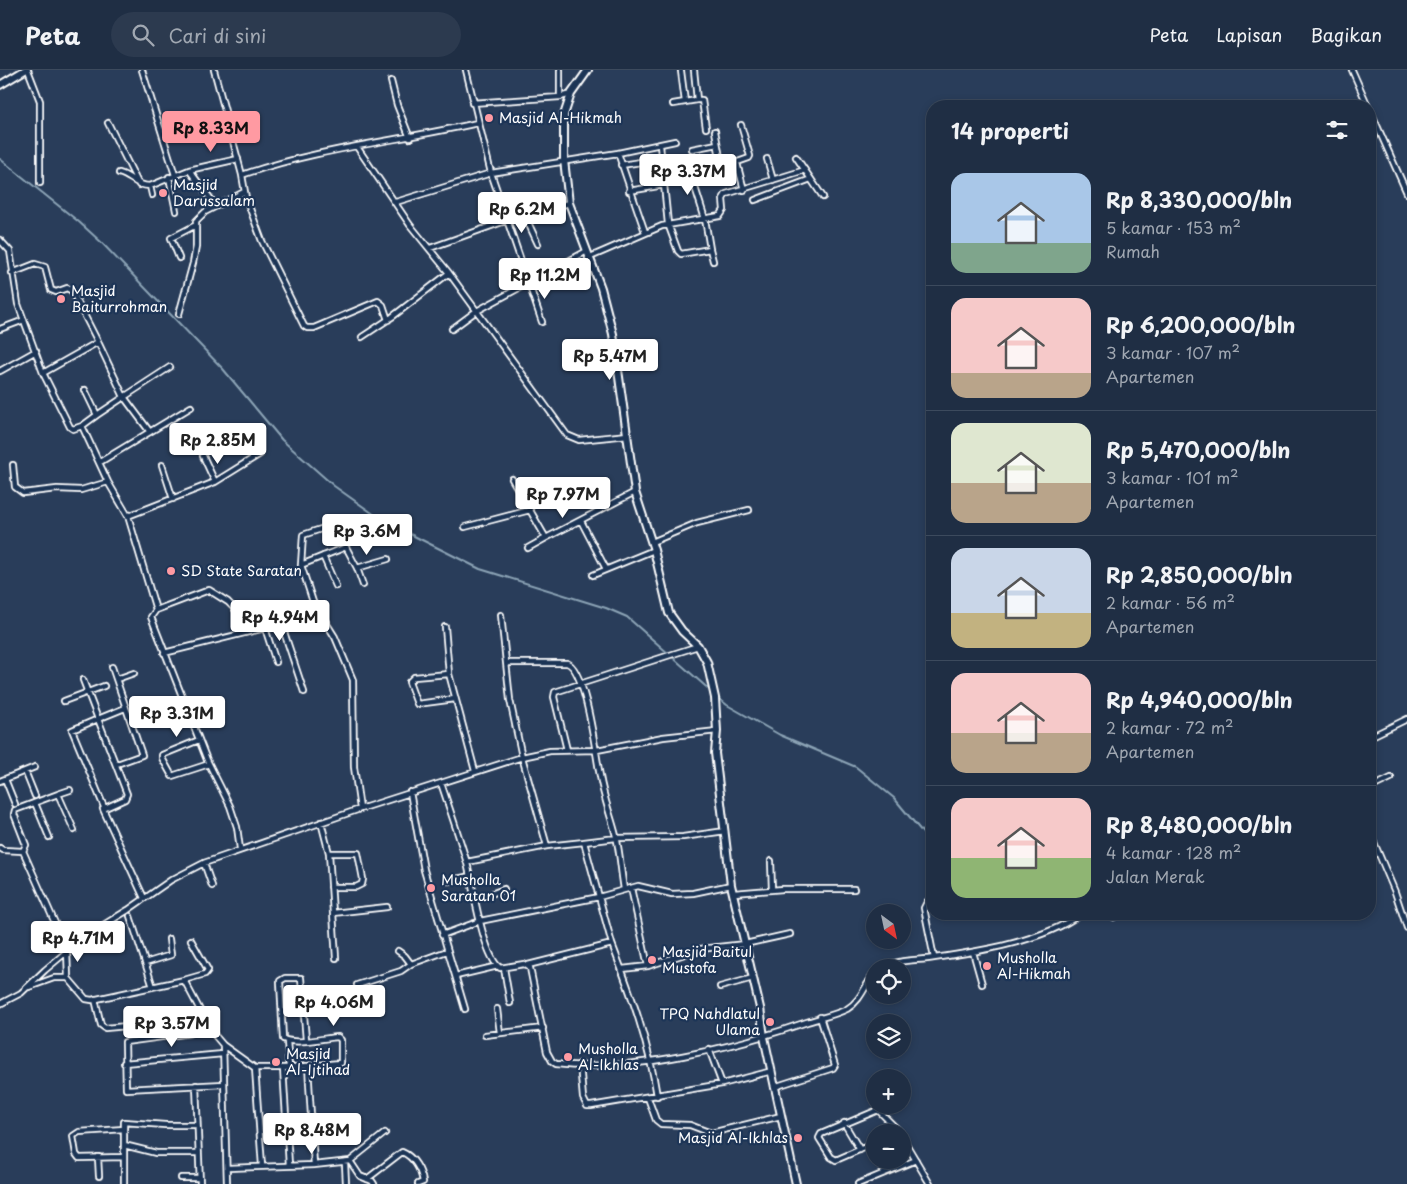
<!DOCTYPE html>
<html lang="id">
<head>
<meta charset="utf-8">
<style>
	:root { --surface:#1f2e44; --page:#2c3a4f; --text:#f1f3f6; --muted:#a1a8b2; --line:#3c4a5d; --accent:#ff9aa2 }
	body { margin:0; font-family:"Playpen Sans",sans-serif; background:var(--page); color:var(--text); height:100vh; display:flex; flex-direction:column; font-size:19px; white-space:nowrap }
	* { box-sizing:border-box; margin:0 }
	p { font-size:16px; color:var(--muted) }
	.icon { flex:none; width:28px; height:28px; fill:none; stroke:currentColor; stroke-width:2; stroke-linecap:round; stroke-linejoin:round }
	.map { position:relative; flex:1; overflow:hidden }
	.drawer { position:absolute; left:926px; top:30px; width:450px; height:820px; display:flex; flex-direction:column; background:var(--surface); border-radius:20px; box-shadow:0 2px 8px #0003,0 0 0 1px var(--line) }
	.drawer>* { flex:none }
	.needle { width:32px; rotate:147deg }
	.tools { position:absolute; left:866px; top:834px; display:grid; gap:10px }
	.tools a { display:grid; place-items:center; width:45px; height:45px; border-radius:50%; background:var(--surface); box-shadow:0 2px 8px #0003,0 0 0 1px var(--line); font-size:25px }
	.price { position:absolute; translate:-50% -42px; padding:0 11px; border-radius:5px; background:#fff; color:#222; font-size:16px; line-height:32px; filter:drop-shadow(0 1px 2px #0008) }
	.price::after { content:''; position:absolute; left:50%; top:30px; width:15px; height:11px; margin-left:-8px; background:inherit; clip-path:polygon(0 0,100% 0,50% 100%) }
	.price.active { background:var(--accent); color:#111 }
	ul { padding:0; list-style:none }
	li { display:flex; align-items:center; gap:15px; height:125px; padding:0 25px }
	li+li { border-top:1px solid var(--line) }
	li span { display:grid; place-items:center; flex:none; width:140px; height:100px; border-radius:15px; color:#555 }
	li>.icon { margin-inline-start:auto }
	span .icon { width:60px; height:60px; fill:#fffc; stroke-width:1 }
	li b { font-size:21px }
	h2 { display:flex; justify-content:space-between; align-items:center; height:60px; padding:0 25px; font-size:21px }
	header { display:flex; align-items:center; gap:30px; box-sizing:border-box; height:70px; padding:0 25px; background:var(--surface); border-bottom:1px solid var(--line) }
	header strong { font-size:24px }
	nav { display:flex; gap:28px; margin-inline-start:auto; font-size:18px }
	.search { width:350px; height:45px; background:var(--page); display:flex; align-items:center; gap:12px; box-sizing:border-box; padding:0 18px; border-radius:28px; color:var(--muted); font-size:19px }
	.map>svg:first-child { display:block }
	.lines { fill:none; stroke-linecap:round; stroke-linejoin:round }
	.stream { stroke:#8ca4b6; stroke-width:2 }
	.street-casing { stroke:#fff; stroke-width:8 }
	.secondary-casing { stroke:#fff; stroke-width:10 }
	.street { stroke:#1d3557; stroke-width:4.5 }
	.secondary { stroke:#1d3557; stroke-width:6 }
	.poi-dot { fill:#ff9aa2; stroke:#1d3557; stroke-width:2 }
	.labels { text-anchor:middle; stroke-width:4.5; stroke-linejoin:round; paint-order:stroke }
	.poi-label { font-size:14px; fill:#fff; stroke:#1d3557; text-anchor:start }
</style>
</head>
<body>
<header>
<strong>Peta</strong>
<div class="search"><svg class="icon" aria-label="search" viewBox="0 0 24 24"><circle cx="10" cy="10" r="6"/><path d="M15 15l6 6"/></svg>Cari di sini</div>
<nav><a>Peta</a><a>Lapisan</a><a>Bagikan</a></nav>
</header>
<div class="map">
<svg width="1407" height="1114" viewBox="0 0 1407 1114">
	<rect width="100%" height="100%" fill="#293d5a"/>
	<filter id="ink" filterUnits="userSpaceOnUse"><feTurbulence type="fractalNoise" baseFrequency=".02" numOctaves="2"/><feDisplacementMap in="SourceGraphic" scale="10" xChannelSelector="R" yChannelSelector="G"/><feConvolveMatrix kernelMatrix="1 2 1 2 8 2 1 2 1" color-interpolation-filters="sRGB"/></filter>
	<g filter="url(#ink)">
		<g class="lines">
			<!-- stream -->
			<path class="stream" d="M0,89L79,152L101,172L223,299L282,370L334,416L382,450L480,499L606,538L627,547L712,622
				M717,627L727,635L780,665L856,697L894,728L932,774"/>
			<!-- street casing -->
			<g class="street-casing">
				<path id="street" d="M28,0L40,31V113
					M142,0L175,105
					M214,0L242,105
					M466,0L491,103L542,252
					M560,0V27
					M694,0L697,30H702L706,58
					M1352,0L1368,36
					M681,1L685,32
					M391,11L397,35L410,68
					M472,33L560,27L571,24
					M673,34L697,30
					M1370,40L1407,123
					M108,53L139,115
					M715,61L722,98
					M660,75L668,154L678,181L681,184L710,179L705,149L689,98
					M357,77L410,155L449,203L567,365L579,370L628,365
					M692,79L717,74
					M796,87L823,127
					M767,89L773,110
					M737,93L744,120
					M621,95L661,89
					M189,100L238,89
					M119,103C131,106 136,116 150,116
					M169,107L176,141
					M692,108L749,88L750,86L741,55
					M629,121L664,115
					M152,125L150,116L189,100L216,136
					M755,130L811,109
					M396,132L491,103L618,83
					M525,146L538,174
					M645,162L618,83L675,71
					M0,170L10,181L18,234L43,303L70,357L73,359L82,356
					M430,178L508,150L569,133
					M710,179L713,191
					M179,188L171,168L196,155
					M588,188L662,156L720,146L724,140L723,129L726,124L805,100
					M12,203L35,194L45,197L51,220L56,222L67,218L72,221L98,272
					M179,244L193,193L196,177V151L205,142L244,122
					M388,250L383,235L378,231L314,258H307L304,256L262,171L246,128L242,105C318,78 399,71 477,53
					M0,259L24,250
					M452,259L475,242L585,182
					M362,267L392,247L449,203
					M0,301L36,281
					M43,303L98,272L124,327L97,345
					M85,320L97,345L82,356L108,412L128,446L156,540
					M150,362L124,327L170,297
					M203,386L215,412
					M100,392L191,337
					M13,395L15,417L23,423L57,419L81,420L108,412
					M162,395L173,429
					M512,409L546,468L635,422
					M128,446L215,412L260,384
					M581,451L606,499
					M465,457L530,440
					M652,472L697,453L749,440
					M528,478L546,468
					M323,486L336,516
					M301,495L303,465L339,453
					M357,498L363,515
					M593,505L654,480
					M501,545L510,630L522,687L547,776
					M282,556L304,622
					M445,557L449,604L475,701
					M265,558L276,592
					M164,583L265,558L327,552
					M506,593H567C586,599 596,687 600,706C603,726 611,746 616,766C620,783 621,802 624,819
					M112,597L142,685L117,694
					M449,604L414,607L409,612L417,634L455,629
					M117,609L134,603
					M83,610L98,649L72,660L104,737
					M64,631L104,616
					M125,638L98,649L127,724L125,729L103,739L144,828
					M1370,667L1407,649
					M199,670L162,685V688L172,706L209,694
					M567,680L554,627L555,622L698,576
					M25,701L35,726
					M5,709L15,734
					M0,711L35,697
					M441,713C450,740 459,766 467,793C473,816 483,886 500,898L524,894L530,898L547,982L552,991L556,994C633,1003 735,977 807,952C820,948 835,945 847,939C862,930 865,914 875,903
					M1370,718L1391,708
					M410,722L424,800L465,939
					M58,724L70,720
					M35,733L49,767
					M360,739L354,697L353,610L335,567L313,532L301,495L346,477L357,498L388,489
					M321,752L329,783L336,888
					M1370,763L1395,822L1407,858
					M0,778L3,780L23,781L67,880L68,908
					M240,779L237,757L230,736L207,690L151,547L156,540L209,520L228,532L255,560
					M23,781L26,775L14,744L15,740L58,724L74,760
					M329,783H358L363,809L362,814L356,817H331
					M771,791L772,820
					M467,792L547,776L584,772
					M204,793L212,816
					M448,811L470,806
					M631,818L648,896
					M734,823L783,819H854
					M932,829L927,832L924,838L934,888
					M475,830L504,819
					M333,843L387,837
					M1112,844L1114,847
					M130,846L153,917
					M442,865L480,851L599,827L638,816L672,824L693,823L731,815
					M612,874L584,772L616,768L683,767L725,761
					M398,881L405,886L411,894
					M973,882L982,914
					M145,893L171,885L169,869
					M528,895L612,874C631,924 649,973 657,1026
					M504,898L510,933
					M882,898C898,889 917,891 934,888C977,882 1045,871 1080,844
					M622,899L648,896L700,879L745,874L790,864
					M456,906L498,896
					M184,910L205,904L208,900L191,870
					M357,915L401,901L411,894L447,881
					M29,917L54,908H68L86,929L92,930L184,910L211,961L223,975L255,998H283L341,993V970L338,967C323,968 298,975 283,969L280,911L285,908H301L306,970
					M720,917L753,908
					M95,929L101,955L105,958L194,950
					M0,934L21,923L45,900L84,867L128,840L171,810L204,793L360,739L522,687L550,681L597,680L663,667L717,661
					M497,939L500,963
					M203,948L194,950L191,963L125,972L126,1019L224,1014
					M485,965L543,958
					M287,971L289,997
					M223,975L227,1114
					M709,979L722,1014
					M124,993L223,984
					M580,994L583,1028L587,1036H591L722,1014L772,1001
					M308,996L314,1095
					M255,998L262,1096
					M283,998L289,1095
					M196,1015L200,1114
					M774,1017L833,998L835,995L820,947
					M648,1028L656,1050L661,1054L690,1055L711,1063L781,1046
					M844,1053L860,1080
					M197,1055H165L124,1052V1075L156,1083H198
					M902,1067L930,1114
					M875,1073L836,1090L831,1087L819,1068L821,1064L878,1040L900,1062
					M98,1087L99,1106
					M123,1087L79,1088L76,1084L73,1066L79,1062L124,1059
					M883,1090L887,1101
					M350,1091L385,1063
					M345,1093L346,1114
					M228,1098L314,1095L350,1091L360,1106L372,1111L374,1114
					M181,1108H199
					M367,1109L402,1082C414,1087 421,1100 423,1112L418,1114
					M124,1114V1075
					M858,1114L916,1090"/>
			</g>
			<!-- secondary casing -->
			<g class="secondary-casing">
				<path id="secondary" d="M588,0L571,24L564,45V90L569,133L601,218L613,264L635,422L654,480L669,543L682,561L698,576L707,592L715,628L717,661L715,683L731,815L760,938L764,967L796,1114
					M0,15L25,0"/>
			</g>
			<!-- street -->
			<use href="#street" class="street"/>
			<!-- secondary -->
			<use href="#secondary" class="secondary"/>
		</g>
	</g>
	<!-- markers -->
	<g class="poi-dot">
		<circle cx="489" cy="48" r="5"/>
		<circle cx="163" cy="123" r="5"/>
		<circle cx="61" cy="229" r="5"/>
		<circle cx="171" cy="501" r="5"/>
		<circle cx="431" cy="818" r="5"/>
		<circle cx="652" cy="890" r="5"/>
		<circle cx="987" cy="896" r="5"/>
		<circle cx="770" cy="952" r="5"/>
		<circle cx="568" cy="987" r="5"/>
		<circle cx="276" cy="992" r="5"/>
		<circle cx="798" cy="1068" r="5"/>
	</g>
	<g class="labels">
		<!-- poi labels -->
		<g class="poi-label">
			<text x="499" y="53">Masjid Al-Hikmah</text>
			<text x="173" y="120">Masjid<tspan x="173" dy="16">Darussalam</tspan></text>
			<text x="71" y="226">Masjid<tspan x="71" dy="16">Baiturrohman</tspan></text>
			<text x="181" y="506">SD State Saratan</text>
			<text x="441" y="815">Musholla<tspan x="441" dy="16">Saratan 01</tspan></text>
			<text x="662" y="887">Masjid Baitul<tspan x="662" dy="16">Mustofa</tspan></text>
			<text x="997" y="893">Musholla<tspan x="997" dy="16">Al-Hikmah</tspan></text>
			<text x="760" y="949" text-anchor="end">TPQ Nahdlatul<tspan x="760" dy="16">Ulama</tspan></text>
			<text x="578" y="984">Musholla<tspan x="578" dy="16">Al-Ikhlas</tspan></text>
			<text x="286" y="989">Masjid<tspan x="286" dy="16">Al-Ijtihad</tspan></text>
			<text x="788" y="1073" text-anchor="end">Masjid Al-Ikhlas</text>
		</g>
	</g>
</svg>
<div class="tools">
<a><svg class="needle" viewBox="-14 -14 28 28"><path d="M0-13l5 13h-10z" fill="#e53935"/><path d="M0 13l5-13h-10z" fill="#a1a8b2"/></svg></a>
<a><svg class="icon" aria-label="locate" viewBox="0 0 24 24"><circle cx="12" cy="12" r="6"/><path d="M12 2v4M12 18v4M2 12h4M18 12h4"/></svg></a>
<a><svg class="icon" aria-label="layers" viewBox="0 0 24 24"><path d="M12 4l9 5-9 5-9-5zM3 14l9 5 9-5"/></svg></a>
<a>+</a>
<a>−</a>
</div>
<b class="price active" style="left:211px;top:83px">Rp 8.33M</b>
<b class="price" style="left:688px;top:126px">Rp 3.37M</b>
<b class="price" style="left:522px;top:164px">Rp 6.2M</b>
<b class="price" style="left:545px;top:230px">Rp 11.2M</b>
<b class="price" style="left:610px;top:311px">Rp 5.47M</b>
<b class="price" style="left:218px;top:395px">Rp 2.85M</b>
<b class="price" style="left:563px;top:449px">Rp 7.97M</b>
<b class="price" style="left:367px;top:486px">Rp 3.6M</b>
<b class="price" style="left:280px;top:572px">Rp 4.94M</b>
<b class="price" style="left:177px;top:668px">Rp 3.31M</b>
<b class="price" style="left:78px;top:893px">Rp 4.71M</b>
<b class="price" style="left:334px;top:957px">Rp 4.06M</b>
<b class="price" style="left:172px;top:978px">Rp 3.57M</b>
<b class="price" style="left:312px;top:1085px">Rp 8.48M</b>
<section class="drawer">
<h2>14 properti<svg class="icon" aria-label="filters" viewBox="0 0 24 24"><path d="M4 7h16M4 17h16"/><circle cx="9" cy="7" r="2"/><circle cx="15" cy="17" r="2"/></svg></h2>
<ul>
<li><span style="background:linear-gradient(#a9c7e8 70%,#7fa58c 0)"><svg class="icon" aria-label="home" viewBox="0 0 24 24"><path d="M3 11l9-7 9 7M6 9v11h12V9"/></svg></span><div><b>Rp 8,330,000/bln</b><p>5 kamar · 153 m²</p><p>Rumah</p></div></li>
<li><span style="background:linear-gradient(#f6c9c9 75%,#b9a48a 0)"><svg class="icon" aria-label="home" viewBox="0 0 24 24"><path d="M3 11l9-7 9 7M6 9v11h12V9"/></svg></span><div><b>Rp 6,200,000/bln</b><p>3 kamar · 107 m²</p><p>Apartemen</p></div></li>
<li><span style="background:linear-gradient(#dfe7d0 60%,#b9a48a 0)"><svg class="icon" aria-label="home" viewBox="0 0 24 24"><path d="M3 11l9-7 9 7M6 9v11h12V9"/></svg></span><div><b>Rp 5,470,000/bln</b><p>3 kamar · 101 m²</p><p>Apartemen</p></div></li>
<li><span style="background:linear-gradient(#c9d6e8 65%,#c2b280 0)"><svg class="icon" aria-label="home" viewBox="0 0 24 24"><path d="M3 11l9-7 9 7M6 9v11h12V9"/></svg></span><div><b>Rp 2,850,000/bln</b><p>2 kamar · 56 m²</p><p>Apartemen</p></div></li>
<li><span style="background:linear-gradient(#f6c9c9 60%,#b9a48a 0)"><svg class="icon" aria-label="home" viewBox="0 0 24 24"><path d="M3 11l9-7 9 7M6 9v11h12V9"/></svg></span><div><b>Rp 4,940,000/bln</b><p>2 kamar · 72 m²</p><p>Apartemen</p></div></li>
<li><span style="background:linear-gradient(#f6c9c9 60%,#8fb573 0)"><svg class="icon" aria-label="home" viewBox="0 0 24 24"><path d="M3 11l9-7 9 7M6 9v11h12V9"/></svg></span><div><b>Rp 8,480,000/bln</b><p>4 kamar · 128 m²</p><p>Jalan Merak</p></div></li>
</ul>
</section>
</div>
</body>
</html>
